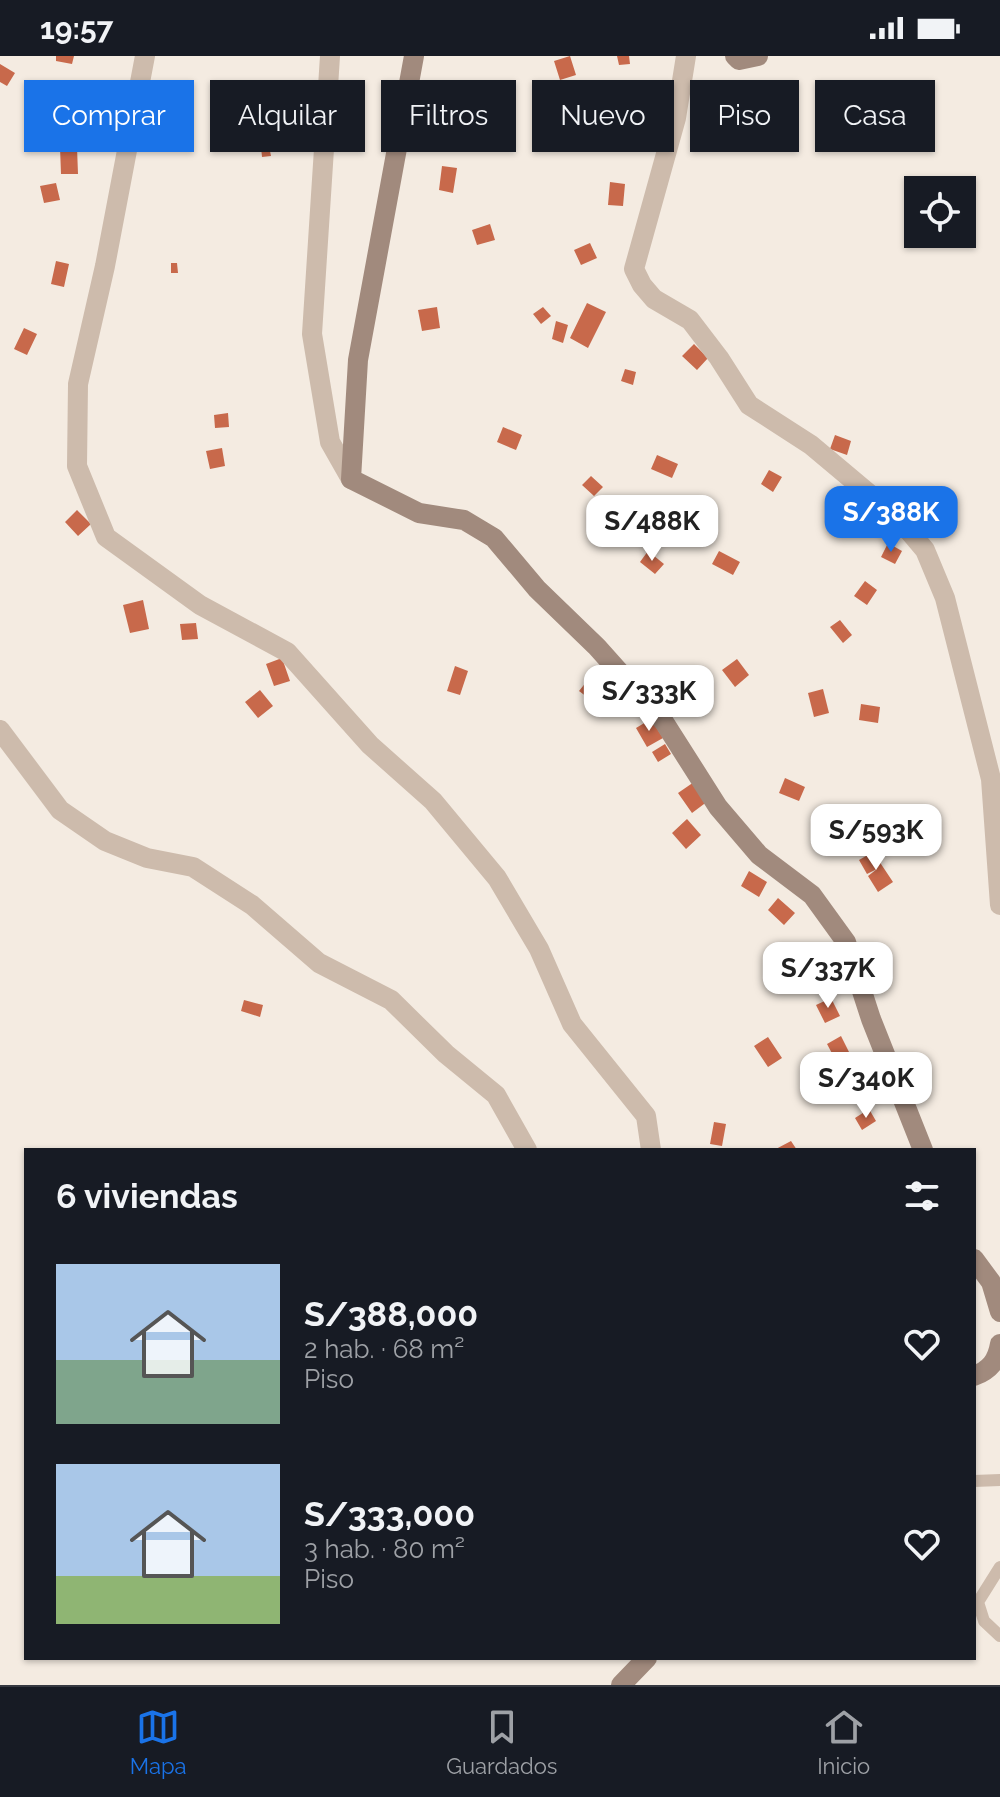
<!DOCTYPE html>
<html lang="es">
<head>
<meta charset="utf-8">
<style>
	:root { --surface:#171b24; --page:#242831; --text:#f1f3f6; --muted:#9ea1a6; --line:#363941; --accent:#1a73e8 }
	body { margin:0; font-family:Raleway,sans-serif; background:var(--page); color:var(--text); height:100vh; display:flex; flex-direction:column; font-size:30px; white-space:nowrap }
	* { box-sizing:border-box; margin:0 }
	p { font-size:26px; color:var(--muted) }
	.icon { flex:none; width:44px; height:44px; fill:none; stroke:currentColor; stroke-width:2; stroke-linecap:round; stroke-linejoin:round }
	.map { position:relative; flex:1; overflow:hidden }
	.drawer { position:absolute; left:24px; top:1092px; width:952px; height:512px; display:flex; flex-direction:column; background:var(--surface); border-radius:0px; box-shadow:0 2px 6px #0004 }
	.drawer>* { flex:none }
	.top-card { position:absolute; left:24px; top:24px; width:952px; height:72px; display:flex; gap:16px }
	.fabs { position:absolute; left:904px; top:120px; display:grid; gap:16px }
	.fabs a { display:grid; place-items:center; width:72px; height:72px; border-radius:0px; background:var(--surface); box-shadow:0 2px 6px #0004; font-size:40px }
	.price { position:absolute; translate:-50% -68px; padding:0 18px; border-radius:16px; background:#fff; color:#222; font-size:26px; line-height:52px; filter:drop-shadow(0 2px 4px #0008) }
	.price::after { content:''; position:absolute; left:50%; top:48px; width:24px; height:18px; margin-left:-12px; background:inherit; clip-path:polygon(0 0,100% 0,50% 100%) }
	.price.active { background:var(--accent); color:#fff }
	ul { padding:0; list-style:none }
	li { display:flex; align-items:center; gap:24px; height:200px; padding:0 32px }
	li span { display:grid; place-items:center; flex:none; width:224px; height:160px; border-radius:0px; color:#555 }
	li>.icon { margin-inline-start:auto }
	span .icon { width:96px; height:96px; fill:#fffc; stroke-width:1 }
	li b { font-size:34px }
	h2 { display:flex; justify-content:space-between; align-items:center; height:96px; padding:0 32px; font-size:34px }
	.tag { padding:0 28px; border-radius:0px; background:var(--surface); box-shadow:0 2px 6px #0004; font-size:28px; line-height:72px }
	.tag.active { background:var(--accent); color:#fff }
	.status { display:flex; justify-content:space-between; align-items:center; height:56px; padding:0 40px; background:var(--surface); direction:ltr }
	.status svg { height:22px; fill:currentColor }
	.tabs { display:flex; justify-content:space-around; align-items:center; height:112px; border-top:2px solid var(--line); background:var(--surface); font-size:22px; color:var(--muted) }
	.tabs a { display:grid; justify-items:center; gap:4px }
	.tabs .active { color:var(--accent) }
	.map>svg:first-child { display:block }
	.building { fill:#c8694b }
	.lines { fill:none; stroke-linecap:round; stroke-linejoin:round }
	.lane { stroke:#cdbbac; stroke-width:12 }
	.street { stroke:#cdbbac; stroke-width:20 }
	.secondary { stroke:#a18a7d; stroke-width:20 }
</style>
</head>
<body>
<div class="status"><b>19:57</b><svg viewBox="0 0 49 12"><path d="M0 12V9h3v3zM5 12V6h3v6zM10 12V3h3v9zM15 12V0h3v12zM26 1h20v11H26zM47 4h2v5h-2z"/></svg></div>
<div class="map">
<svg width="1000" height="1629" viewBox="0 0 1000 1629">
	<rect width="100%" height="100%" fill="#f4ebe1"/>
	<!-- building -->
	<path class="building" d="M56,0H74L72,8L56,5Z
		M570,0L576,19L560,24L554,5Z
		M617,0H629L630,8L619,9Z
		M0,8L15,17L7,30L0,26Z
		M256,52L272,56L267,79L251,75Z
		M101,57L116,58V75H101Z
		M598,71L601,84L576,89L573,75Z
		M269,90L271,100L262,101L261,91Z
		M60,91H77L78,118H61Z
		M442,110L457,112L453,137L439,134Z
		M610,126L625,128L623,150L608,149Z
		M56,127L60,144L44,147L40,130Z
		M490,168L495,184L477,189L472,174Z
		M590,187L597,202L581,209L574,194Z
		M56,205L69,208L64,231L51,228Z
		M171,207H177L178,217H171Z
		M587,247L606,256L588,292L570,282Z
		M437,251L440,272L422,275L418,254Z
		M543,251L551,260L541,268L533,258Z
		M556,265L568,269L563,287L552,283Z
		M24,272L37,278L27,299L14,293Z
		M694,288L708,302L697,314L682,300Z
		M625,313L636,316L633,329L621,325Z
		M228,357L229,371L215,372L214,359Z
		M503,371L522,379L516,394L497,386Z
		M835,379L851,385L847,399L830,393Z
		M222,392L225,410L210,413L206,395Z
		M657,399L678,408L672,422L651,413Z
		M769,414L782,421L773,436L761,428Z
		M591,420L603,431L594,440L582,429Z
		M932,450L947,458L937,478L922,469Z
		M77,454L91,468L78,480L65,466Z
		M670,464L687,474L680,486L663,476Z
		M888,487L902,495L895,508L881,501Z
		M648,495L664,508L655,518L640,506Z
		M719,495L740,506L733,519L712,508Z
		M865,525L877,534L867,549L854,540Z
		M143,544L149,573L130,577L123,549Z
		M840,564L852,579L843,587L830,571Z
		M196,567L198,583L182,584L180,568Z
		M282,602L290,625L274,630L266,608Z
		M737,603L749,619L735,631L722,614Z
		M455,610L468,615L460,639L447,635Z
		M591,620L607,632L595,647L579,635Z
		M823,633L829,657L814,661L808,637Z
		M260,634L273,650L258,662L245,646Z
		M861,648L880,651L878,667L859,664Z
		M651,663L663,682L647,691L636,672Z
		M665,688L671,698L658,706L652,696Z
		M785,722L805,731L799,745L779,737Z
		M694,726L708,745L692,757L678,737Z
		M848,761L854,776L842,780L836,765Z
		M687,763L701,779L686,793L672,777Z
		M873,796L893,826L878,836L868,820L877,813L867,818L859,804Z
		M749,815L767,826L759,841L741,830Z
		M778,842L795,857L784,869L768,854Z
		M818,898L829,918L814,927L803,906Z
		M831,942L840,960L825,967L816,949Z
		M244,944L263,949L260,961L241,955Z
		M841,980L849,996L835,1003L827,988Z
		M768,981L782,1002L768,1011L754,990Z
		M869,1053L876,1065L862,1074L855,1062Z
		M714,1066L726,1068L722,1090L710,1088Z
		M791,1085L797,1094H774Z"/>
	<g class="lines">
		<!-- lane -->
		<path class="lane" d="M974,1425L1000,1424
			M1000,1511L978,1546L984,1565L1000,1580"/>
		<!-- street -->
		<path class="street" d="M145,0L105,210L78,328L77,410L106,481L200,549L287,596L370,689L433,745L497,822L539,893L572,968L646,1060L651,1094
			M330,0L312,278L330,386L351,423
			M686,0L676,62L634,213L642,229L654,243L690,264L719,302L749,349L811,389L898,462L925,494L945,542L991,723L1000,849
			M0,674L60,754L105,785L147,802L193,811L252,849L319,907L391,944L446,998L496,1039L527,1094"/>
		<!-- secondary -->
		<path class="secondary" d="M414,0L358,304L351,423L419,457L464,464L494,482L537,533L597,591L664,666L718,751L759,799L812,839L846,886L871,963L923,1094
			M735,0L739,4L758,0
			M974,1203L991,1226L1000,1256
			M974,1320C990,1314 997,1305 1000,1288
			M621,1629L647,1602"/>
	</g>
</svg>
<div class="fabs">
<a><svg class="icon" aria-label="locate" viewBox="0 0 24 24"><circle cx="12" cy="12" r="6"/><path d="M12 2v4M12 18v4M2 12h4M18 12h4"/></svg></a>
</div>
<b class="price active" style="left:891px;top:498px">S/388K</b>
<b class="price" style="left:652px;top:507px">S/488K</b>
<b class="price" style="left:649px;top:677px">S/333K</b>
<b class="price" style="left:876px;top:816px">S/593K</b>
<b class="price" style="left:828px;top:954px">S/337K</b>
<b class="price" style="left:866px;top:1064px">S/340K</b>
<div class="top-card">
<a class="tag active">Comprar</a>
<a class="tag">Alquilar</a>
<a class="tag">Filtros</a>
<a class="tag">Nuevo</a>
<a class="tag">Piso</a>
<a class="tag">Casa</a>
</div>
<section class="drawer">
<h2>6 viviendas<svg class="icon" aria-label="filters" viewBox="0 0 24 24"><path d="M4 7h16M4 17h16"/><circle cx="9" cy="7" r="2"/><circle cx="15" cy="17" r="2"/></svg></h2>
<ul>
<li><span style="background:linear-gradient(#a9c7e8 60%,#7fa58c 0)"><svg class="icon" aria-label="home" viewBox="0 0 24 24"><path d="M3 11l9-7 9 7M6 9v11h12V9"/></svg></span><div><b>S/388,000</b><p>2 hab. · 68 m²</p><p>Piso</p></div><svg class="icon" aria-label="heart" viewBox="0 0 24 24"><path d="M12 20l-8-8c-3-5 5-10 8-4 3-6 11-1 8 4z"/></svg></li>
<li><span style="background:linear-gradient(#a9c7e8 70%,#8fb573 0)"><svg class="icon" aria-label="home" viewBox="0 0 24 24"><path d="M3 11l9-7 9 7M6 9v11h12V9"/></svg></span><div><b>S/333,000</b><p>3 hab. · 80 m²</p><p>Piso</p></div><svg class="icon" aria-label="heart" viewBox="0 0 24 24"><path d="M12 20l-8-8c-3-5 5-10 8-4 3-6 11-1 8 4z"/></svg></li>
</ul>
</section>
</div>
<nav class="tabs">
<a class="active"><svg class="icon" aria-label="map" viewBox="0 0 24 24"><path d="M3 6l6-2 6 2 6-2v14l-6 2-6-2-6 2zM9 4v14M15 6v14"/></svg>Mapa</a>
<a><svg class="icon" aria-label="saved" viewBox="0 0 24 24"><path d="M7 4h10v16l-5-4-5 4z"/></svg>Guardados</a>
<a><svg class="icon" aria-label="home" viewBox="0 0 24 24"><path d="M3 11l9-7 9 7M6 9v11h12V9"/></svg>Inicio</a>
</nav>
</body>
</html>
